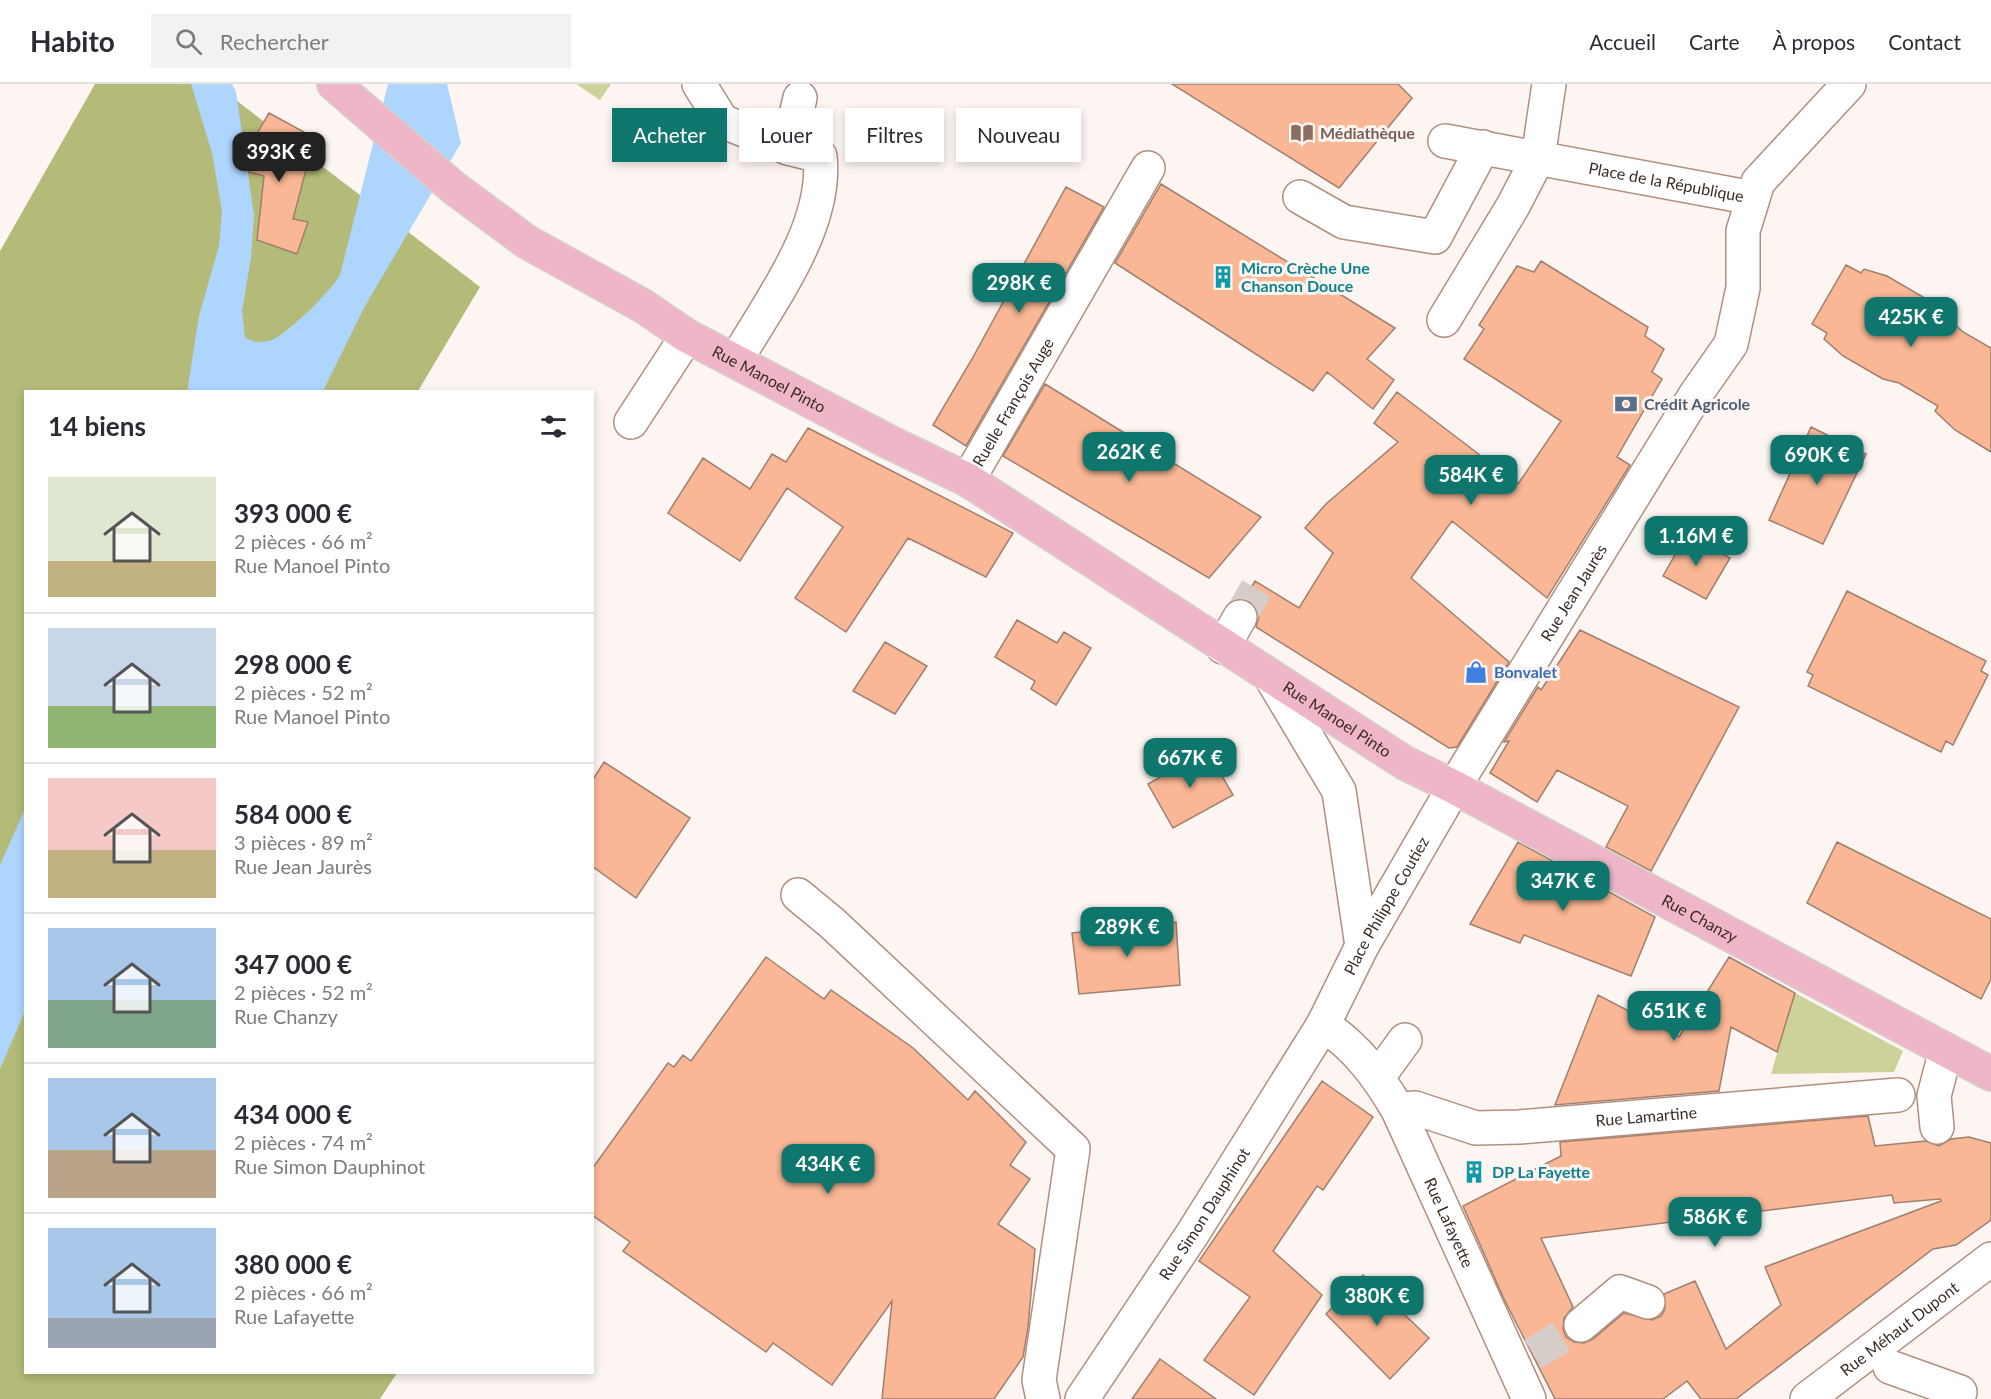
<!DOCTYPE html>
<html lang="fr">
<head>
<meta charset="utf-8">
<style>
	:root { --surface:#fff; --page:#f2f2f3; --text:#2b2b33; --muted:#7c7c81; --line:#e1e1e2; --accent:#0f766e }
	body { margin:0; font-family:Lato,sans-serif; background:var(--page); color:var(--text); height:100vh; display:flex; flex-direction:column; font-size:22px; white-space:nowrap }
	* { box-sizing:border-box; margin:0 }
	p { font-size:20px; color:var(--muted) }
	.icon { flex:none; width:33px; height:33px; fill:none; stroke:currentColor; stroke-width:2; stroke-linecap:round; stroke-linejoin:round }
	.map { position:relative; flex:1; overflow:hidden }
	.details { position:absolute; left:24px; top:306px; width:570px; height:984px; display:flex; flex-direction:column; background:var(--surface); border-radius:0px; box-shadow:0 3px 9px #0003 }
	.details>* { flex:none }
	.banner { position:absolute; left:612px; top:24px; width:570px; height:54px; display:flex; gap:12px }
	.price { position:absolute; translate:-50% -51px; padding:0 14px; border-radius:12px; background:var(--accent); color:#fff; font-size:20px; line-height:39px; filter:drop-shadow(0 2px 3px #0008) }
	.price::after { content:''; position:absolute; left:50%; top:36px; width:18px; height:14px; margin-left:-9px; background:inherit; clip-path:polygon(0 0,100% 0,50% 100%) }
	.price.active { background:#222; color:#fff }
	ul { padding:0; list-style:none }
	li { display:flex; align-items:center; gap:18px; height:150px; padding:0 24px }
	li+li { border-top:2px solid var(--line) }
	li span { display:grid; place-items:center; flex:none; width:168px; height:120px; border-radius:0px; color:#555 }
	li>.icon { margin-inline-start:auto }
	span .icon { width:72px; height:72px; fill:#fffc; stroke-width:1 }
	li b { font-size:26px }
	h2 { display:flex; justify-content:space-between; align-items:center; height:72px; padding:0 24px; font-size:26px }
	.pill { padding:0 21px; border-radius:0px; background:var(--surface); box-shadow:0 3px 9px #0003; font-size:21px; line-height:54px }
	.pill.active { background:var(--accent); color:#fff }
	header { display:flex; align-items:center; gap:36px; box-sizing:border-box; height:84px; padding:0 30px; background:var(--surface); border-bottom:2px solid var(--line) }
	header strong { font-size:28px }
	nav { display:flex; gap:33px; margin-inline-start:auto; font-size:21px }
	.search { width:420px; height:54px; background:var(--page); display:flex; align-items:center; gap:15px; box-sizing:border-box; padding:0 21px; border-radius:0px; color:var(--muted); font-size:22px }
	.map>svg:first-child { display:block }
	.green { fill:#ccd299 }
	.forest { fill:#b4ba77 }
	.water { fill:#add5fe }
	.building { fill:#f9b795; stroke:#a07f6f; stroke-width:1.5; fill-rule:evenodd }
	.lines { fill:none; stroke-linecap:round; stroke-linejoin:round }
	.minor-tunnel { stroke:#d6cdc9; stroke-width:33; stroke-dasharray:33 16; stroke-linecap:butt }
	.minor-casing { stroke:#b18f7e; stroke-width:36 }
	.major-casing { stroke:#d4d1cf; stroke-width:36 }
	.minor { stroke:#fff; stroke-width:33 }
	.major { stroke:#efb6c8; stroke-width:33 }
	.labels { text-anchor:middle; stroke-width:6; stroke-linejoin:round; paint-order:stroke }
	.education-label { font-size:16px; font-weight:bold; fill:#785e54; stroke:#fdf5f2; text-anchor:start }
	.street-label { font-size:16px; fill:#3b2d26; stroke:#fdf5f2 }
	.culture-label { font-size:16px; font-weight:bold; fill:#0d838f; stroke:#fdf5f2; text-anchor:start }
	.service-label { font-size:16px; font-weight:bold; fill:#4e5e75; stroke:#fdf5f2; text-anchor:start }
	.shop-label { font-size:16px; font-weight:bold; fill:#366cbe; stroke:#fdf5f2; text-anchor:start }
</style>
</head>
<body>
<header>
<strong>Habito</strong>
<div class="search"><svg class="icon" aria-label="search" viewBox="0 0 24 24"><circle cx="10" cy="10" r="6"/><path d="M15 15l6 6"/></svg>Rechercher</div>
<nav><a>Accueil</a><a>Carte</a><a>À propos</a><a>Contact</a></nav>
</header>
<div class="map">
<svg width="1991" height="1315" viewBox="0 0 1991 1315">
	<rect width="100%" height="100%" fill="#fdf5f2"/>
	<!-- green -->
	<path class="green" d="M576,0H611L600,16Z
		M1795,909L1903,967L1894,988L1771,990Z"/>
	<!-- forest -->
	<path class="forest" d="M95,0H215L480,203L418,307L26,308V1288L397,1289L380,1315H0V167Z"/>
	<!-- water -->
	<path class="water" d="M191,0H232L236,8L254,131L251,174L242,227L245,253C252,259 263,259 272,256C287,250 332,206 340,191L388,0H447L461,59L365,222L323,307L187,308L199,232L219,162L222,127L212,69Z
		M25,725V927L0,985V781Z"/>
	<!-- building -->
	<path class="building" d="M1172,0H1398L1412,14L1339,104Z
		M269,29L304,48L291,78L307,82L293,135L308,138L297,170L257,156L264,92L249,88L255,67L249,63Z
		M1161,100L1395,244L1367,275L1394,296L1373,325L1327,288L1313,307L1115,179Z
		M1066,103L1104,123L966,362L933,341L972,275Z
		M1541,177L1648,243L1645,252L1664,265L1652,288L1662,295L1617,373L1630,381L1547,514L1452,437L1411,494L1509,578L1457,663L1449,664L1256,543L1259,533L1256,524L1244,515L1255,497L1299,524L1333,469L1305,444L1326,420L1398,358L1374,339L1397,308L1518,400L1561,337L1464,275L1484,245L1479,241L1517,182L1534,188Z
		M1846,181L1861,189L1864,185L1887,192L1930,217L1963,248L1991,264V368L1955,346L1935,327L1938,322L1899,299L1883,295L1843,272L1824,255L1827,249L1812,240Z
		M1045,300L1261,433L1209,494L1003,372Z
		M1811,343L1866,370L1823,460L1769,436Z
		M808,344L1013,449L986,493L908,454L846,548L795,514L843,443L787,404L740,477L668,429L703,374L750,405L772,370L786,378Z
		M1687,450L1730,474L1706,515L1663,492Z
		M1847,507L1986,577L1981,587L1988,591L1953,661L1946,657L1941,668L1808,602L1813,591L1807,588Z
		M1017,536L1057,559L1064,548L1091,564L1056,621L1031,605L1035,597L995,573Z
		M1580,546L1739,623L1651,787L1606,763L1628,722L1557,686L1537,718L1490,689L1509,657L1504,658L1538,603L1541,606Z
		M885,558L927,582L895,630L853,607Z
		M1207,666L1233,711L1173,744L1148,700Z
		M604,678L690,734L636,814L592,782V697Z
		M1518,758L1655,833L1631,892L1524,851L1520,859L1470,840Z
		M1837,758L1991,835V895L1981,915L1807,819Z
		M1176,838L1180,901L1079,910L1072,849Z
		M766,873L824,915L831,906L913,964L968,1016L975,1007L1026,1058L1010,1081L1030,1095L998,1140L1035,1165L1028,1243L1023,1273L994,1315H882L892,1217L832,1301L773,1259L766,1268L623,1167L630,1158L592,1131V1085L668,979L674,983L683,971L691,977Z
		M1729,873L1795,909L1777,968L1731,943L1719,1007L1555,1021L1598,911L1679,953Z
		M1322,997L1373,1033L1323,1106L1317,1102L1273,1167L1322,1211L1254,1311L1204,1276L1250,1213L1199,1177Z
		M1868,1032L1875,1062L1926,1057L1939,1062L1951,1055L1969,1053L1991,1059V1136L1956,1161L1933,1165L1736,1315H1701L1687,1297L1663,1315H1555L1504,1215L1463,1122L1561,1072L1560,1058ZM1892,1111L1894,1119L1940,1115L1941,1117L1765,1183L1781,1221L1726,1265L1695,1197L1664,1210L1665,1225L1661,1232L1652,1236L1624,1229L1593,1255L1584,1259L1574,1258L1566,1253L1563,1245L1564,1234L1573,1223L1541,1154Z
		M1363,1191L1429,1254L1390,1295L1326,1230Z
		M1160,1275L1216,1315H1132Z"/>
	<g class="lines">
		<!-- minor-tunnel -->
		<path class="minor-tunnel" d="M1240,533L1259,500
			M1533,1270L1581,1241"/>
		<!-- minor casing -->
		<g class="minor-casing">
			<g id="minor">
				<path d="M699,0L722,37L788,64"/>
				<path id="s1" d="M1445,57L1753,114"/>
				<path d="M1300,113L1344,138L1435,153L1483,63"/>
				<path d="M1444,236L1513,122L1538,74L1549,0"/>
				<path d="M736,276C770,218 828,142 820,72L788,64L800,14"/>
				<path d="M631,338L687,252"/>
				<path id="s2" d="M968,396L1148,84"/>
				<path d="M1223,563L1240,533"/>
				<path d="M1272,595L1339,707L1362,862"/>
				<path d="M798,811L832,839L1073,1065L1039,1296L1043,1315"/>
				<path id="s3" d="M1323,941C1357,963 1378,992 1398,1026L1529,1315"/>
				<path d="M1378,993L1405,956"/>
				<path id="s4" d="M1398,1026L1415,1024L1476,1044L1519,1043L1898,1011"/>
				<path d="M1937,1043L1934,1012L1946,966"/>
				<path d="M1581,1241L1620,1208L1648,1218"/>
				<path d="M1890,1283L1960,1308"/>
				<path id="s5" d="M1082,1315L1193,1149L1323,941L1362,862L1454,703L1696,310L1731,260L1743,204V147L1758,98L1849,0"/>
				<path id="s6" d="M1807,1315L1991,1175"/>
			</g>
		</g>
		<!-- major casing -->
		<g class="major-casing">
			<g id="major">
				<path id="s7" d="M334,0L454,104L527,158L643,222L687,252L889,358L968,396L1405,679L1454,703L1991,990"/>
			</g>
		</g>
		<!-- minor -->
		<use href="#minor" class="minor"/>
		<!-- major -->
		<use href="#major" class="major"/>
	</g>
	<!-- icons -->
	<defs>
		<g id="library-bare" transform="scale(1.8)"><path d="M-6-4Q-3-5.5-.7-3.5V5Q-3 3-6 4ZM6-4Q3-5.5 .7-3.5V5Q3 3 6 4Z" fill="#8d6e63" stroke="#fdf5f2" stroke-width="2.5" paint-order="stroke"/></g>
		<g id="building-bare" transform="scale(1.8)"><path d="M-4-6H4V6H1V3H-1V6H-4ZM-2.5-4.3h1.7v1.8h-1.7ZM.8-4.3h1.7v1.8H.8ZM-2.5-1h1.7V.8h-1.7ZM.8-1h1.7V.8H.8Z" fill="#0f9aa8" stroke="#fdf5f2" stroke-width="2.5" paint-order="stroke"/></g>
		<g id="bank-bare" transform="scale(1.8)"><path d="M-6-4H6V4H-6ZM0-2.3a2.3 2.3 0 1 0 0 4.6a2.3 2.3 0 1 0 0-4.6Z" fill="#5c6f8a" stroke="#fdf5f2" stroke-width="2.5" paint-order="stroke"/></g>
		<g id="shop-bare" transform="scale(1.8)"><path d="M-5-2.5h2.3a2.7 3.5 0 0 1 5.4 0H5L5.5 6h-11ZM-1.5-2.5h3a1.5 2.3 0 0 0-3 0Z" fill="#3f7fe0" stroke="#fdf5f2" stroke-width="2.5" paint-order="stroke"/></g>
	</defs>
	<g fill-rule="evenodd">
		<use href="#library-bare" x="1302" y="49"/>
		<use href="#building-bare" x="1223" y="193"/>
		<use href="#bank-bare" x="1626" y="320"/>
		<use href="#shop-bare" x="1476" y="588"/>
		<use href="#building-bare" x="1474" y="1088"/>
	</g>
	<g class="labels">
		<!-- education labels -->
		<g class="education-label">
			<text x="1320" y="55">Médiathèque</text>
		</g>
		<!-- street labels -->
		<g class="street-label">
			<text dy="6" stroke="none"><textPath href="#s1" startOffset="225">Place de la République</textPath></text>
			<text dy="6" stroke="none"><textPath href="#s7" startOffset="528">Rue Manoel Pinto</textPath></text>
			<text dy="6" stroke="none"><textPath href="#s2" startOffset="90">Ruelle François Auge</textPath></text>
			<text dy="6" stroke="none"><textPath href="#s5" startOffset="945">Rue Jean Jaurès</textPath></text>
			<text dy="6" stroke="none"><textPath href="#s7" startOffset="1191">Rue Manoel Pinto</textPath></text>
			<text dy="6" stroke="none"><textPath href="#s5" startOffset="580">Place Philippe Coutiez</textPath></text>
			<text dy="6" stroke="none"><textPath href="#s7" startOffset="1605">Rue Chanzy</textPath></text>
			<text dy="6" stroke="none"><textPath href="#s4" startOffset="252">Rue Lamartine</textPath></text>
			<text dy="6" stroke="none"><textPath href="#s5" startOffset="222">Rue Simon Dauphinot</textPath></text>
			<text dy="6" stroke="none"><textPath href="#s3" startOffset="238">Rue Lafayette</textPath></text>
			<text dy="6" stroke="none"><textPath href="#s6" startOffset="116">Rue Méhaut Dupont</textPath></text>
		</g>
		<!-- culture labels -->
		<g class="culture-label">
			<text x="1241" y="190">Micro Crèche Une<tspan x="1241" dy="18">Chanson Douce</tspan></text>
			<text x="1492" y="1094">DP La Fayette</text>
		</g>
		<!-- service labels -->
		<g class="service-label">
			<text x="1644" y="326">Crédit Agricole</text>
		</g>
		<!-- shop labels -->
		<g class="shop-label">
			<text x="1494" y="594">Bonvalet</text>
		</g>
	</g>
</svg>
<b class="price active" style="left:279px;top:99px">393K €</b>
<b class="price" style="left:1019px;top:230px">298K €</b>
<b class="price" style="left:1911px;top:264px">425K €</b>
<b class="price" style="left:1129px;top:399px">262K €</b>
<b class="price" style="left:1817px;top:402px">690K €</b>
<b class="price" style="left:1471px;top:422px">584K €</b>
<b class="price" style="left:1696px;top:483px">1.16M €</b>
<b class="price" style="left:1190px;top:705px">667K €</b>
<b class="price" style="left:1563px;top:828px">347K €</b>
<b class="price" style="left:1127px;top:874px">289K €</b>
<b class="price" style="left:1674px;top:958px">651K €</b>
<b class="price" style="left:828px;top:1111px">434K €</b>
<b class="price" style="left:1715px;top:1164px">586K €</b>
<b class="price" style="left:1377px;top:1243px">380K €</b>
<div class="banner">
<a class="pill active">Acheter</a>
<a class="pill">Louer</a>
<a class="pill">Filtres</a>
<a class="pill">Nouveau</a>
</div>
<section class="details">
<h2>14 biens<svg class="icon" aria-label="filters" viewBox="0 0 24 24"><path d="M4 7h16M4 17h16"/><circle cx="9" cy="7" r="2"/><circle cx="15" cy="17" r="2"/></svg></h2>
<ul>
<li><span style="background:linear-gradient(#dfe7d0 70%,#c2b280 0)"><svg class="icon" aria-label="home" viewBox="0 0 24 24"><path d="M3 11l9-7 9 7M6 9v11h12V9"/></svg></span><div><b>393 000 €</b><p>2 pièces · 66 m²</p><p>Rue Manoel Pinto</p></div></li>
<li><span style="background:linear-gradient(#c9d6e8 65%,#8fb573 0)"><svg class="icon" aria-label="home" viewBox="0 0 24 24"><path d="M3 11l9-7 9 7M6 9v11h12V9"/></svg></span><div><b>298 000 €</b><p>2 pièces · 52 m²</p><p>Rue Manoel Pinto</p></div></li>
<li><span style="background:linear-gradient(#f6c9c9 60%,#c2b280 0)"><svg class="icon" aria-label="home" viewBox="0 0 24 24"><path d="M3 11l9-7 9 7M6 9v11h12V9"/></svg></span><div><b>584 000 €</b><p>3 pièces · 89 m²</p><p>Rue Jean Jaurès</p></div></li>
<li><span style="background:linear-gradient(#a9c7e8 60%,#7fa58c 0)"><svg class="icon" aria-label="home" viewBox="0 0 24 24"><path d="M3 11l9-7 9 7M6 9v11h12V9"/></svg></span><div><b>347 000 €</b><p>2 pièces · 52 m²</p><p>Rue Chanzy</p></div></li>
<li><span style="background:linear-gradient(#a9c7e8 60%,#b9a48a 0)"><svg class="icon" aria-label="home" viewBox="0 0 24 24"><path d="M3 11l9-7 9 7M6 9v11h12V9"/></svg></span><div><b>434 000 €</b><p>2 pièces · 74 m²</p><p>Rue Simon Dauphinot</p></div></li>
<li><span style="background:linear-gradient(#a9c7e8 75%,#9aa5b1 0)"><svg class="icon" aria-label="home" viewBox="0 0 24 24"><path d="M3 11l9-7 9 7M6 9v11h12V9"/></svg></span><div><b>380 000 €</b><p>2 pièces · 66 m²</p><p>Rue Lafayette</p></div></li>
</ul>
</section>
</div>
</body>
</html>
